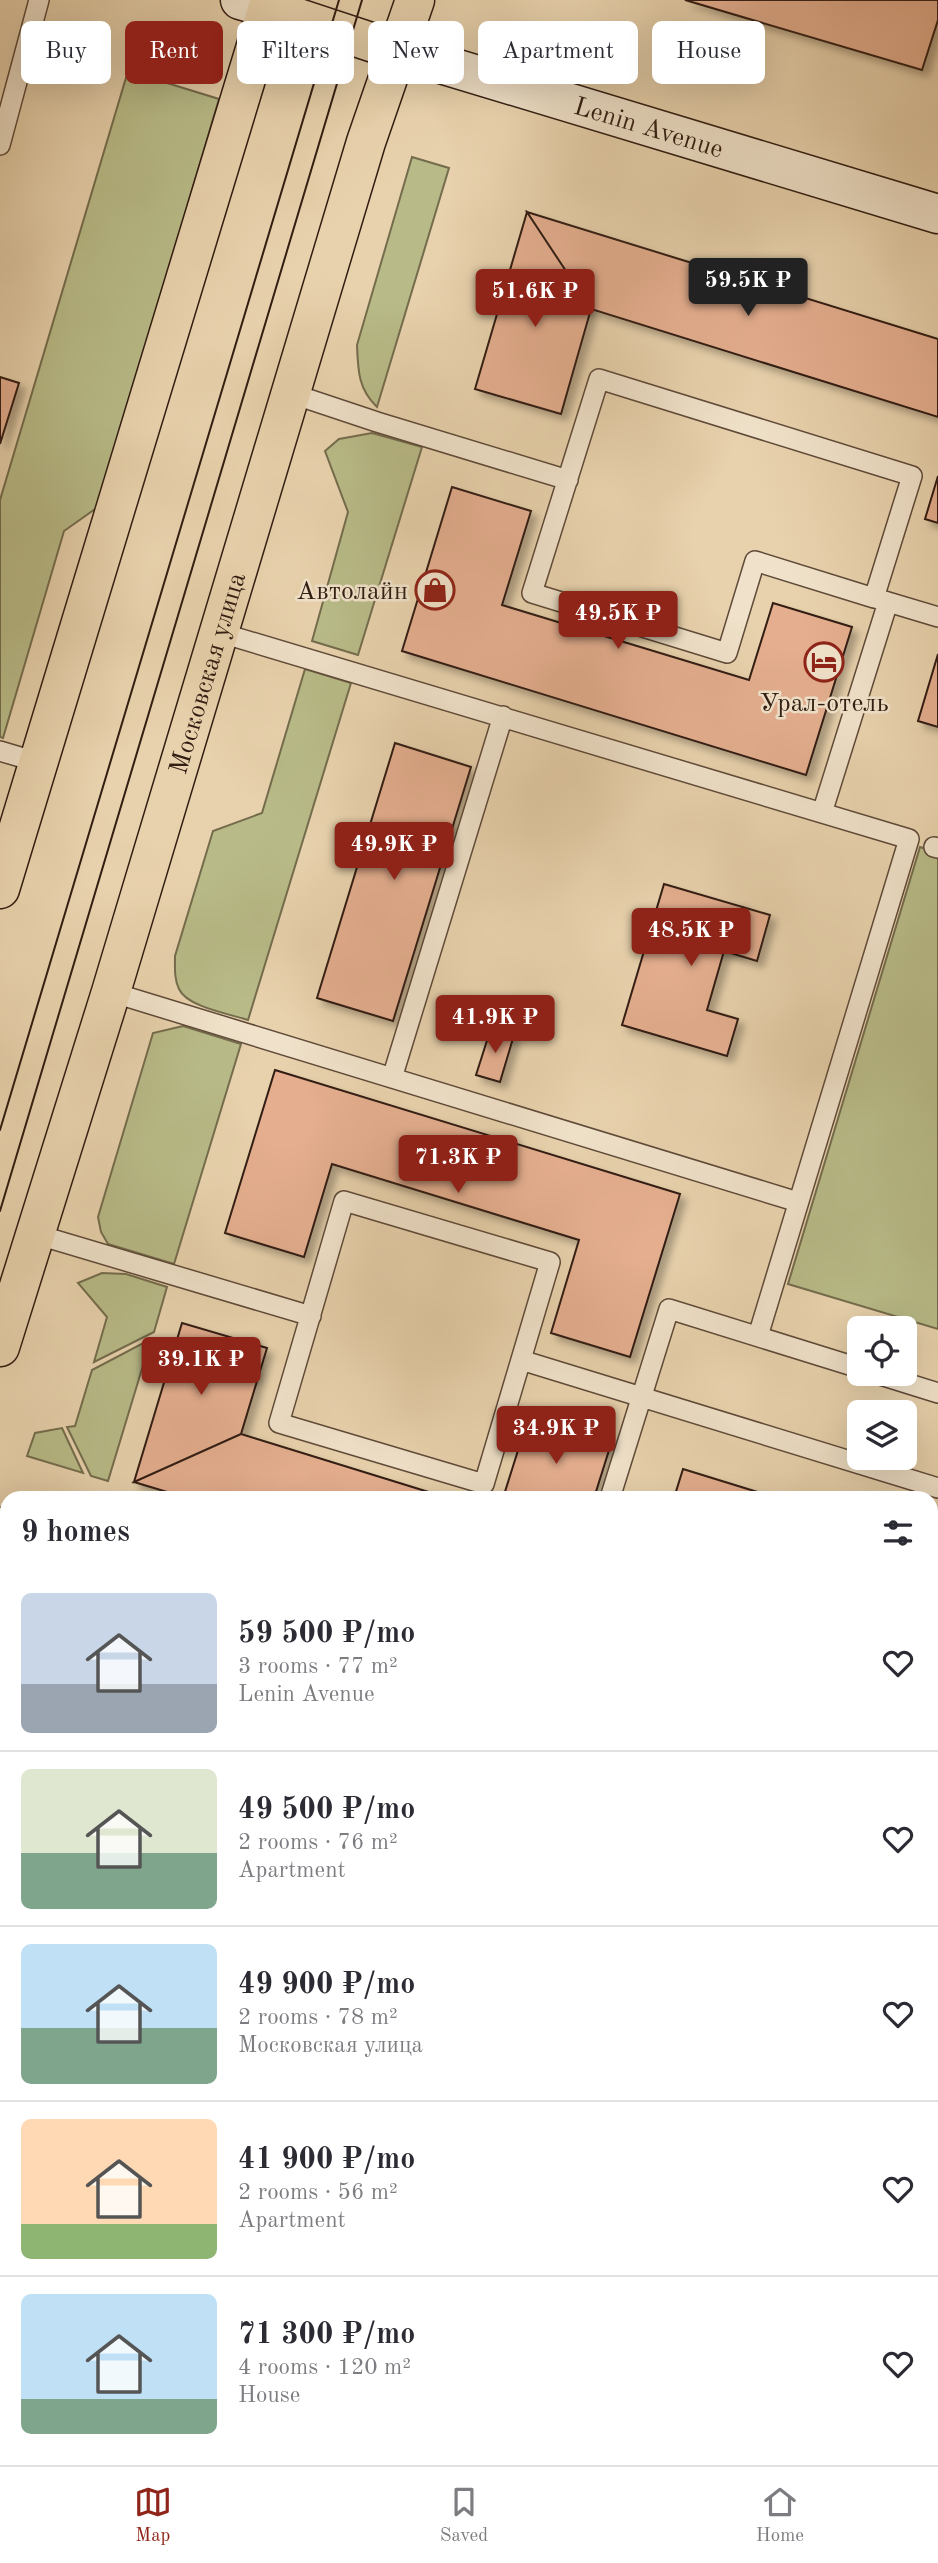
<!DOCTYPE html>
<html lang="en">
<head>
<meta charset="utf-8">
<style>
	:root { --surface:#fff; --page:#f7f7f7; --text:#2b2b33; --muted:#7c7c81; --line:#e1e1e2; --accent:#8f2418 }
	body { margin:0; font-family:"Old Standard TT",serif; background:var(--page); color:var(--text); height:100vh; display:flex; flex-direction:column; font-size:26px; white-space:nowrap }
	* { box-sizing:border-box; margin:0 }
	p { font-size:23px; color:var(--muted) }
	.icon { flex:none; width:38px; height:38px; fill:none; stroke:currentColor; stroke-width:2; stroke-linecap:round; stroke-linejoin:round }
	.map { position:relative; flex:1; overflow:hidden }
	.sheet { position:absolute; left:0px; top:1491px; width:938px; height:975px; display:flex; flex-direction:column; background:var(--surface); border-radius:21px 21px 0 0; box-shadow:0 7px 28px #0002 }
	.sheet>* { flex:none }
	.hud { position:absolute; left:21px; top:21px; width:896px; height:63px; display:flex; gap:14px }
	.fabs { position:absolute; left:847px; top:1316px; display:grid; gap:14px }
	.fabs a { display:grid; place-items:center; width:70px; height:70px; border-radius:10px; background:var(--surface); box-shadow:0 7px 28px #0002; font-size:35px }
	.price { position:absolute; translate:-50% -60px; padding:0 16px; border-radius:7px; background:var(--accent); color:#fff; font-size:23px; line-height:46px; filter:drop-shadow(0 2px 4px #0008) }
	.price::after { content:''; position:absolute; left:50%; top:42px; width:21px; height:16px; margin-left:-10px; background:inherit; clip-path:polygon(0 0,100% 0,50% 100%) }
	.price.active { background:#222; color:#fff }
	ul { padding:0; list-style:none }
	li { display:flex; align-items:center; gap:21px; height:175px; padding:0 21px }
	li+li { border-top:2px solid var(--line) }
	li span { display:grid; place-items:center; flex:none; width:196px; height:140px; border-radius:10px; color:#555 }
	li>.icon { margin-inline-start:auto }
	span .icon { width:84px; height:84px; fill:#fffc; stroke-width:1 }
	li b { font-size:30px }
	h2 { display:flex; justify-content:space-between; align-items:center; height:84px; padding:0 21px; font-size:30px }
	.pill { padding:0 24px; border-radius:10px; background:var(--surface); box-shadow:0 7px 28px #0002; font-size:24px; line-height:63px }
	.pill.active { background:var(--accent); color:#fff }
	.tab-bar { display:flex; justify-content:space-around; align-items:center; height:98px; border-top:2px solid var(--line); background:var(--surface); font-size:19px; color:var(--muted) }
	.tab-bar a { display:grid; justify-items:center; gap:4px }
	.tab-bar .active { color:var(--accent) }
	.map>svg:first-child { display:block }
	.green { fill:#b8bb88; stroke:#746c4d; stroke-width:2 }
	.building { fill:#e4ae8f; stroke:#311d12; stroke-width:2; filter:url(#shadow) }
	.lines { fill:none; stroke-linecap:round; stroke-linejoin:round }
	.service-casing { stroke:#5f4a39; stroke-width:22 }
	.secondary-casing { stroke:#311d12; stroke-width:41 }
	.primary-casing { stroke:#311d12; stroke-width:41 }
	.path { stroke:#311d12; stroke-width:4.5; stroke-dasharray:2 3.5; stroke-linecap:butt }
	.service { stroke:#f0e2ca; stroke-width:19 }
	.secondary { stroke:#f0e2ca; stroke-width:38 }
	.primary { stroke:#e8d2ad; stroke-width:38 }
	.tram { stroke:#311d12; stroke-width:2 }
	.labels { text-anchor:middle; stroke-width:5; stroke-linejoin:round; paint-order:stroke }
	.street-label { font-size:26px; fill:#311d12; stroke:#f0e2ca }
	.poi-label { font-size:26px; fill:#311d12; stroke:#f0e2ca; text-anchor:end }
</style>
</head>
<body>
<div class="map">
<svg width="938" height="2465" viewBox="0 0 938 2465">
	<defs>
		<filter id="shadow"><feDropShadow dx="6" dy="6" stdDeviation="3.5" flood-color="#0004"/></filter>
	</defs>
	<rect width="100%" height="100%" fill="#e8d2ad"/>
	<filter id="stains"><feTurbulence type="fractalNoise" baseFrequency=".00286" numOctaves="4"/><feColorMatrix values="0 0 0 0 .2 0 0 0 0 .09 0 0 0 0 .02 0 0 0 .5 -.17"/></filter>
	<radialGradient id="worn" r=".72"><stop offset=".6" stop-color="#630" stop-opacity="0"/><stop offset="1" stop-color="#630" stop-opacity=".3"/></radialGradient>
	<!-- green -->
	<path class="green" d="M128,71L219,99L98,507L64,531L3,738L0,737V500Z
		M412,157L449,168L377,407C358,389 358,370 357,345Z
		M372,433L422,447L358,655L312,641L348,512L325,451L339,439Z
		M305,669L351,683L248,1020C230,1014 187,1007 179,989C174,979 175,967 175,956L213,831L262,813Z
		M920,847L938,853V1329L788,1284Z
		M183,1026L241,1044L174,1264L108,1244L101,1232L98,1217L153,1033Z
		M102,1273L126,1274L167,1287L154,1332L94,1362L107,1317L78,1283Z
		M151,1339L108,1481L91,1476L67,1427L75,1426L92,1370Z
		M62,1428L83,1473L27,1456L35,1433Z
		M7,1638V1734L0,1732V1639Z"/>
	<!-- building -->
	<path class="building" d="M685,0H938V20L922,70Z
		M527,212L938,339V417L591,309Z
		M527,212L591,309L561,414L475,389Z
		M0,377L19,383L0,444Z
		M938,476V523L925,519Z
		M452,487L531,511L502,605L749,680L773,603L852,627L806,775L402,651Z
		M938,654V727L918,721Z
		M395,743L471,767L393,1021L317,998Z
		M664,884L770,915L757,961L724,951L707,1010L738,1019L727,1056L622,1025Z
		M491,1028L514,1035L500,1082L476,1075Z
		M275,1070L680,1194L630,1357L551,1333L579,1240L332,1164L304,1257L225,1233Z
		M182,1323L267,1348L241,1434L134,1482Z
		M527,1422L610,1447L594,1498H503Z
		M241,1434L448,1498H187L134,1482Z
		M683,1469L777,1498H674Z
		M0,1938L7,1940V2155L0,2178Z
		M931,1964L938,1966V2034L931,2032Z
		M931,2209L938,2211V2254L931,2251Z
		M0,2328L7,2330V2398L0,2396Z
		M7,2446V2459H88L86,2465H1Z
		M525,2459H609L607,2465H523Z
		M836,2459H906L920,2463L834,2465Z"/>
	<g class="lines">
		<!-- service casing -->
		<g class="service-casing">
			<path id="service" d="M0,145L39,0
				M599,379L912,476L874,598L755,561L727,653L532,593Z
				M290,393L377,422L568,480
				M878,599L938,617
				M218,632L909,839L758,1336
				M0,751L37,762
				M822,813L888,602
				M934,847L938,848
				M111,992L798,1202
				M392,1078L503,716
				M344,1201L550,1262L484,1484L279,1423Z
				M35,1234L311,1316
				M521,1360L938,1488
				M877,1374L938,1393
				M610,1498L669,1309L859,1368
				M931,1749L938,1726
				M0,1892L7,1894
				M931,2124L938,2114
				M0,2242L7,2244
				M494,2465L496,2459
				M648,2465L650,2459"/>
		</g>
		<!-- secondary casing -->
		<g class="secondary-casing">
			<g id="secondary">
				<path d="M240,0L268,8"/>
				<path id="s1" d="M398,51L938,214"/>
				<path d="M0,1527L7,1529"/>
				<path d="M0,1606L7,1608"/>
				<path d="M931,1809L938,1811"/>
				<path d="M931,1885L938,1887"/>
			</g>
		</g>
		<!-- primary casing -->
		<g class="primary-casing">
			<g id="primary">
				<path d="M268,8L398,51"/>
				<path d="M0,889L270,0"/>
				<path id="s2" d="M0,1347L111,992L366,142L415,0"/>
			</g>
		</g>
		<!-- path -->
		<path class="path" d="M931,1670L938,1672"/>
		<!-- service -->
		<use href="#service" class="service"/>
		<!-- secondary -->
		<use href="#secondary" class="secondary"/>
		<!-- primary -->
		<use href="#primary" class="primary"/>
		<!-- tram -->
		<path class="tram" d="M0,1130L339,0
			M0,1211L362,0
			M0,1540L7,1545
			M0,1566L7,1568
			M931,1821L938,1823
			M931,1845L938,1847"/>
	</g>
	<!-- icons -->
	<defs>
		<g id="shop-ring" transform="scale(2.0125)"><circle r="9.5" fill="#f0e2ca" stroke="#8f2418" stroke-width="1.5"/><path d="M-5-2.5h2.3a2.7 3.5 0 0 1 5.4 0H5L5.5 6h-11ZM-1.5-2.5h3a1.5 2.3 0 0 0-3 0Z" fill="#8f2418"/></g>
		<g id="hotel-ring" transform="scale(2.0125)"><circle r="9.5" fill="#f0e2ca" stroke="#8f2418" stroke-width="1.5"/><path d="M-6-4.5h1.5V1H6V5H4.5V3h-9V5H-6ZM-4 0a1.8 1.8 0 1 1 3.6 0ZM.5 0V-2.5h3Q6-2.5 6 0Z" fill="#8f2418"/></g>
	</defs>
	<g fill-rule="evenodd">
		<use href="#shop-ring" x="435" y="590"/>
		<use href="#hotel-ring" x="824" y="662"/>
	</g>
	<g class="labels">
		<!-- street labels -->
		<g class="street-label">
			<text dy="9" stroke="none"><textPath href="#s1" startOffset="262">Lenin Avenue</textPath></text>
			<text dy="9" stroke="none"><textPath href="#s2" startOffset="705">Московская улица</textPath></text>
		</g>
		<!-- poi labels -->
		<g class="poi-label">
			<text x="408" y="599">Автолайн</text>
			<text x="824" y="711" text-anchor="middle">Урал-отель</text>
		</g>
	</g>
	<rect width="100%" height="100%" filter="url(#stains)"/>
	<rect width="100%" height="100%" fill="url(#worn)"/>
</svg>
<div class="fabs">
<a><svg class="icon" aria-label="locate" viewBox="0 0 24 24"><circle cx="12" cy="12" r="6"/><path d="M12 2v4M12 18v4M2 12h4M18 12h4"/></svg></a>
<a><svg class="icon" aria-label="layers" viewBox="0 0 24 24"><path d="M12 4l9 5-9 5-9-5zM3 14l9 5 9-5"/></svg></a>
</div>
<b class="price active" style="left:748px;top:318px">59.5K ₽</b>
<b class="price" style="left:535px;top:329px">51.6K ₽</b>
<b class="price" style="left:618px;top:651px">49.5K ₽</b>
<b class="price" style="left:394px;top:882px">49.9K ₽</b>
<b class="price" style="left:691px;top:968px">48.5K ₽</b>
<b class="price" style="left:495px;top:1055px">41.9K ₽</b>
<b class="price" style="left:458px;top:1195px">71.3K ₽</b>
<b class="price" style="left:201px;top:1397px">39.1K ₽</b>
<b class="price" style="left:556px;top:1466px">34.9K ₽</b>
<div class="hud">
<a class="pill">Buy</a>
<a class="pill active">Rent</a>
<a class="pill">Filters</a>
<a class="pill">New</a>
<a class="pill">Apartment</a>
<a class="pill">House</a>
</div>
<section class="sheet">
<h2>9 homes<svg class="icon" aria-label="filters" viewBox="0 0 24 24"><path d="M4 7h16M4 17h16"/><circle cx="9" cy="7" r="2"/><circle cx="15" cy="17" r="2"/></svg></h2>
<ul>
<li><span style="background:linear-gradient(#c9d6e8 65%,#9aa5b1 0)"><svg class="icon" aria-label="home" viewBox="0 0 24 24"><path d="M3 11l9-7 9 7M6 9v11h12V9"/></svg></span><div><b>59 500 ₽/mo</b><p>3 rooms · 77 m²</p><p>Lenin Avenue</p></div><svg class="icon" aria-label="heart" viewBox="0 0 24 24"><path d="M12 20l-8-8c-3-5 5-10 8-4 3-6 11-1 8 4z"/></svg></li>
<li><span style="background:linear-gradient(#dfe7d0 60%,#7fa58c 0)"><svg class="icon" aria-label="home" viewBox="0 0 24 24"><path d="M3 11l9-7 9 7M6 9v11h12V9"/></svg></span><div><b>49 500 ₽/mo</b><p>2 rooms · 76 m²</p><p>Apartment</p></div><svg class="icon" aria-label="heart" viewBox="0 0 24 24"><path d="M12 20l-8-8c-3-5 5-10 8-4 3-6 11-1 8 4z"/></svg></li>
<li><span style="background:linear-gradient(#bfe0f5 60%,#7fa58c 0)"><svg class="icon" aria-label="home" viewBox="0 0 24 24"><path d="M3 11l9-7 9 7M6 9v11h12V9"/></svg></span><div><b>49 900 ₽/mo</b><p>2 rooms · 78 m²</p><p>Московская улица</p></div><svg class="icon" aria-label="heart" viewBox="0 0 24 24"><path d="M12 20l-8-8c-3-5 5-10 8-4 3-6 11-1 8 4z"/></svg></li>
<li><span style="background:linear-gradient(#ffd9b3 75%,#8fb573 0)"><svg class="icon" aria-label="home" viewBox="0 0 24 24"><path d="M3 11l9-7 9 7M6 9v11h12V9"/></svg></span><div><b>41 900 ₽/mo</b><p>2 rooms · 56 m²</p><p>Apartment</p></div><svg class="icon" aria-label="heart" viewBox="0 0 24 24"><path d="M12 20l-8-8c-3-5 5-10 8-4 3-6 11-1 8 4z"/></svg></li>
<li><span style="background:linear-gradient(#bfe0f5 75%,#7fa58c 0)"><svg class="icon" aria-label="home" viewBox="0 0 24 24"><path d="M3 11l9-7 9 7M6 9v11h12V9"/></svg></span><div><b>71 300 ₽/mo</b><p>4 rooms · 120 m²</p><p>House</p></div><svg class="icon" aria-label="heart" viewBox="0 0 24 24"><path d="M12 20l-8-8c-3-5 5-10 8-4 3-6 11-1 8 4z"/></svg></li>
</ul>
</section>
</div>
<nav class="tab-bar">
<a class="active"><svg class="icon" aria-label="map" viewBox="0 0 24 24"><path d="M3 6l6-2 6 2 6-2v14l-6 2-6-2-6 2zM9 4v14M15 6v14"/></svg>Map</a>
<a><svg class="icon" aria-label="saved" viewBox="0 0 24 24"><path d="M7 4h10v16l-5-4-5 4z"/></svg>Saved</a>
<a><svg class="icon" aria-label="home" viewBox="0 0 24 24"><path d="M3 11l9-7 9 7M6 9v11h12V9"/></svg>Home</a>
</nav>
</body>
</html>
